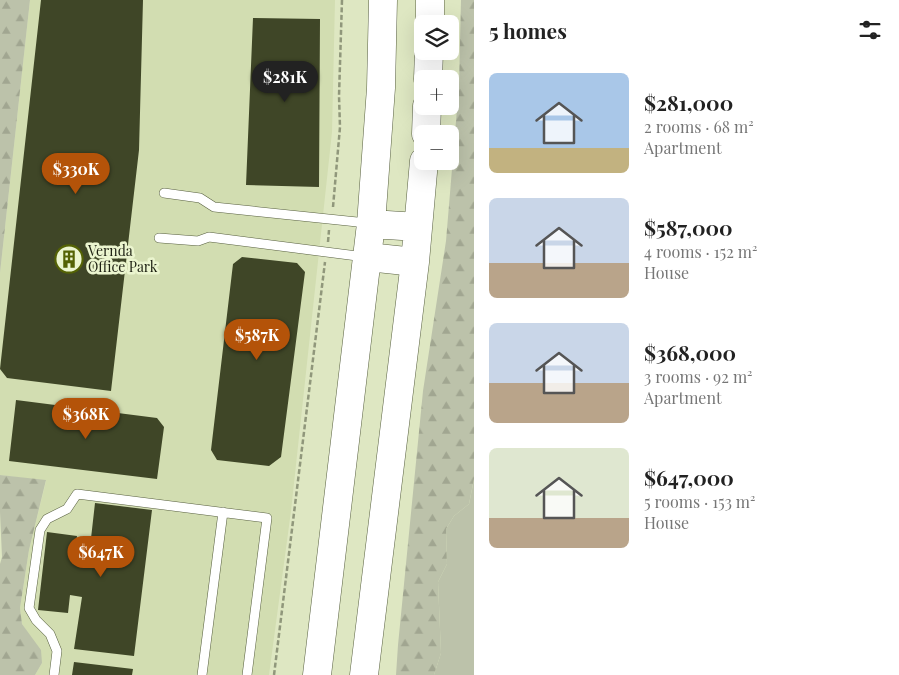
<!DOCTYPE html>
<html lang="en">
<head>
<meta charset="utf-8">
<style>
	:root { --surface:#fff; --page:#f6f6f6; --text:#222; --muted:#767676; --accent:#b45309 }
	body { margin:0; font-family:"Playfair Display",serif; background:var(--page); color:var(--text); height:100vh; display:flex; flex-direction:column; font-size:19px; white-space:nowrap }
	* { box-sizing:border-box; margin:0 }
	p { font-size:16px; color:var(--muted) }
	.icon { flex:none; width:28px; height:28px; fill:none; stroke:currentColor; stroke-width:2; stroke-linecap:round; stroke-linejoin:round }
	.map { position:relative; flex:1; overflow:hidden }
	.side { display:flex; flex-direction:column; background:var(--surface); width:425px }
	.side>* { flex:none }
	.tools { position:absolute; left:414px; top:15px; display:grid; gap:10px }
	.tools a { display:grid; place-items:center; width:45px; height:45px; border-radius:8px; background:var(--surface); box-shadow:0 5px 20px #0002; font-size:25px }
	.price { position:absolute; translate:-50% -42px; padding:0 11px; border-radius:18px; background:var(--accent); color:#fff; font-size:16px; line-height:32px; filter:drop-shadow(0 1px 2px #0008) }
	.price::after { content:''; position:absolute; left:50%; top:30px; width:15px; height:11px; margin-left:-8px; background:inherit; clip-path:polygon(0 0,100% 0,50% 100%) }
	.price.on { background:#222; color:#fff }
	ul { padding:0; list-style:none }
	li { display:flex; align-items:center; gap:15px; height:125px; padding:0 15px }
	li span { display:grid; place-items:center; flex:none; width:140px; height:100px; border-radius:8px; color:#555 }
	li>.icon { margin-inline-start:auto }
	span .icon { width:60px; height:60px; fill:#fffc; stroke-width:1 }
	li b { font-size:21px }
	h2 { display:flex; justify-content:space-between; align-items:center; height:60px; padding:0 15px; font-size:21px }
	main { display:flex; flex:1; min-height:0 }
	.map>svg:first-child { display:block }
	.built { fill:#d2ddb1 }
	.green { fill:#bcc2aa }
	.forest { fill:url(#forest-firs) }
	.building { fill:#3f4627 }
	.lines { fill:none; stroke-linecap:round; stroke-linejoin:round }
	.lane-casing { stroke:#586040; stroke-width:10 }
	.primary-casing { stroke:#586040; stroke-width:29 }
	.path { stroke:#90977b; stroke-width:2.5; stroke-dasharray:5 2.5; stroke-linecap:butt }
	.lane { stroke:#fff; stroke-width:9 }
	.primary { stroke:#fff; stroke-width:28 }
	.labels { text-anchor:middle; stroke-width:5; stroke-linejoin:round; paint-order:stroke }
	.poi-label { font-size:14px; fill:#1d2012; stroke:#ebf5cf; text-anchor:start }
</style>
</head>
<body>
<main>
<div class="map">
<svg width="474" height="675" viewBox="0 0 474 675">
	<defs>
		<pattern id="forest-firs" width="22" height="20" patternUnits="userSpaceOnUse" patternTransform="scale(1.25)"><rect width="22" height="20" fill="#bcc2aa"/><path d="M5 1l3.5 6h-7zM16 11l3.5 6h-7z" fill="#a1a691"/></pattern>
	</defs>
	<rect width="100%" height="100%" fill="#dee7c2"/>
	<!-- built -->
	<path class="built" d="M30,0H335L332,132L291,511L269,675H35L42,663L29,635L22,624L20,608L29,550L46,481L0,475V273Z"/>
	<!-- green -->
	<path class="green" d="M474,479V675H434L441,653L438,582L447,564L446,529L454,516L469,504Z"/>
	<!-- forest -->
	<path class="forest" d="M0,0H30L0,273Z
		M461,0H474V479L469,504L454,516L446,529L447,564L438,582L441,653L434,675H396L398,645L423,391L446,241L459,85Z
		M0,475L46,480L29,550L20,608L22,624L41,650L42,663L35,675H0V564L2,557L0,512Z"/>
	<!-- building -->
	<path class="building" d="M41,0H143L139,150L111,391L7,378L0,369Z
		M253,18L320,19L319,187L246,185Z
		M242,257L297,263L305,272L281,457L269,466L217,460L211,450L233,264Z
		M16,400L157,418L164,427L157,479L9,461Z
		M95,503L152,510L134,656L74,649L82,597L70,595L68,613L38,610L47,532L77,536L75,554L89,556Z
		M74,662L133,669L132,675H72Z"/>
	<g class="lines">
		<!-- lane casing -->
		<g class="lane-casing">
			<path id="lane" d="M164,193L200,198L214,207L367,223
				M159,238L198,241L209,237L365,257
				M54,675L57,651L50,634L36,620L29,608L40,530L47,519L67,509L77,494L267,518L247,675
				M202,675L223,512"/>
		</g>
		<!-- primary casing -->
		<g class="primary-casing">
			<path id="primary" d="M430,24V0
				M428,79L429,51
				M426,134L427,106
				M371,224L418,227
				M368,257L415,262
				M317,675L371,224L381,88L383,0
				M364,675L415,262L424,161"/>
		</g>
		<!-- path -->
		<path class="path" d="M333,207L340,127L339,96L342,0
			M328,242L329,230
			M274,675L325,262"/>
		<!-- lane -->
		<use href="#lane" class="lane"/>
		<!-- primary -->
		<use href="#primary" class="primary"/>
	</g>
	<!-- icons -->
	<defs>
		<g id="building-ring" transform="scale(1.4375)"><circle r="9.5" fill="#ebf5cf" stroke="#546205" stroke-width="1.5"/><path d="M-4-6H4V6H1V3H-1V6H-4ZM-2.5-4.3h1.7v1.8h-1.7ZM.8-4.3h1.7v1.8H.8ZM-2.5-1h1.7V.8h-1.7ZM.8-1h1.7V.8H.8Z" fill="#546205"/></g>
	</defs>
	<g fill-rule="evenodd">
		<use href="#building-ring" x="69" y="259"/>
	</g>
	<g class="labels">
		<!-- poi labels -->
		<g class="poi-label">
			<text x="88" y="256">Vernda<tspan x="88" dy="16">Office Park</tspan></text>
		</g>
	</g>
</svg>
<div class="tools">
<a><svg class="icon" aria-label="layers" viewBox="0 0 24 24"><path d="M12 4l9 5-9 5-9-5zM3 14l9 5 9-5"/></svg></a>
<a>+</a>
<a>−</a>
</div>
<b class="price on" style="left:285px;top:103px">$281K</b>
<b class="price" style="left:76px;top:195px">$330K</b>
<b class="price" style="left:257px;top:361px">$587K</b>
<b class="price" style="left:86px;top:440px">$368K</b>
<b class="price" style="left:101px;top:578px">$647K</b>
</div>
<section class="side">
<h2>5 homes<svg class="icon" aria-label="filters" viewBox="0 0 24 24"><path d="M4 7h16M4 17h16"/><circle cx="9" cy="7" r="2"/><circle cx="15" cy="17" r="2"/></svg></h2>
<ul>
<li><span style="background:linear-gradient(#a9c7e8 75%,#c2b280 0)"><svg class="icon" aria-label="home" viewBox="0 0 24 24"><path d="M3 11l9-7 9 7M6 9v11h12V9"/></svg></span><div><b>$281,000</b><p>2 rooms · 68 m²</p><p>Apartment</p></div></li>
<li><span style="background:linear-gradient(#c9d6e8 65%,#b9a48a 0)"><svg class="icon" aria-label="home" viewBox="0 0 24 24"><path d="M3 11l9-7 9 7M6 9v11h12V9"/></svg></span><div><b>$587,000</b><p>4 rooms · 152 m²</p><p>House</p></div></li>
<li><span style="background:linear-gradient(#c9d6e8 60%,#b9a48a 0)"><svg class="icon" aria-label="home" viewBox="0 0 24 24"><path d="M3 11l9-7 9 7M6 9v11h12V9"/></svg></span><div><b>$368,000</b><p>3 rooms · 92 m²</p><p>Apartment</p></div></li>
<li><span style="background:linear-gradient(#dfe7d0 70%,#b9a48a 0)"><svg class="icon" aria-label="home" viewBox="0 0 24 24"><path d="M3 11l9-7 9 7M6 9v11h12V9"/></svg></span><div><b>$647,000</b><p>5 rooms · 153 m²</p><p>House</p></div></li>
</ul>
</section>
</main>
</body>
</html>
